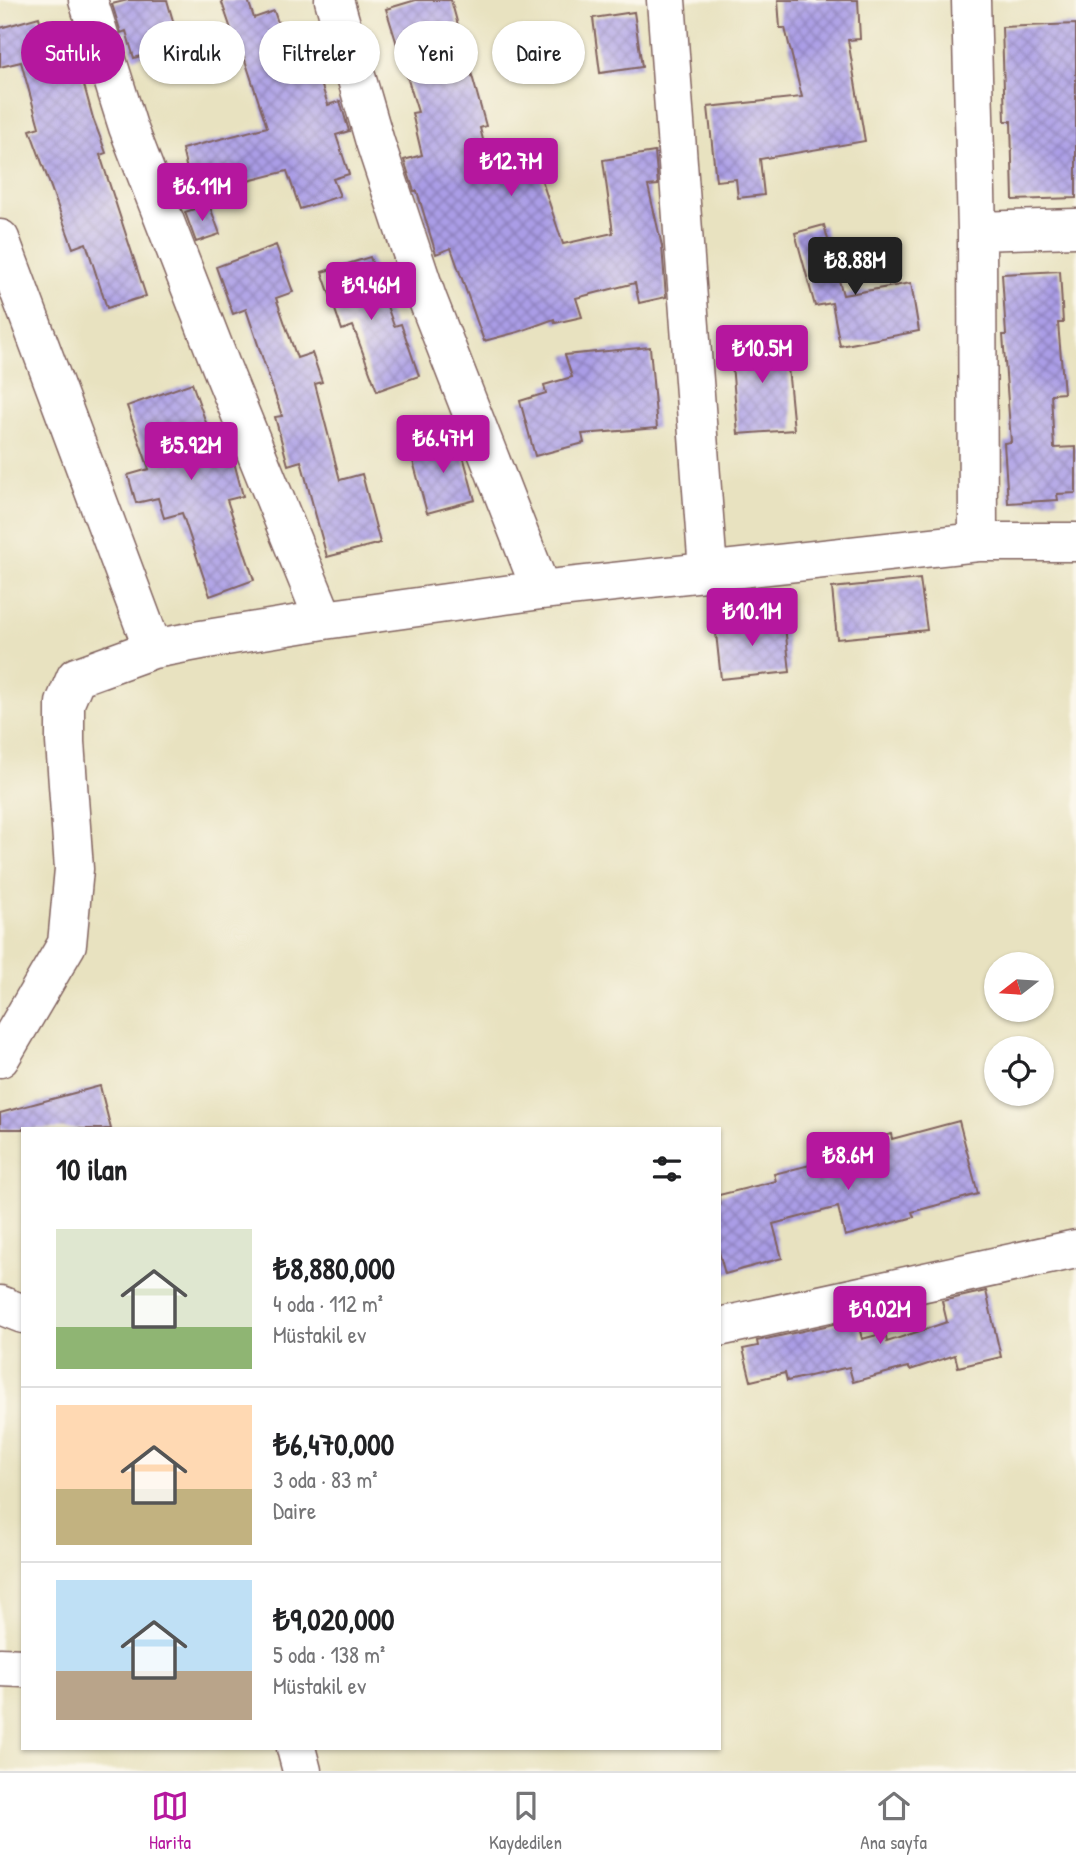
<!DOCTYPE html>
<html lang="tr">
<head>
<meta charset="utf-8">
<style>
	:root { --surface:#fff; --page:#f6f6f6; --text:#202124; --muted:#757577; --line:#e0e0e0; --accent:#b5179e }
	body { margin:0; font-family:"Patrick Hand",sans-serif; background:var(--page); color:var(--text); height:100vh; display:flex; flex-direction:column; font-size:26px; white-space:nowrap }
	* { box-sizing:border-box; margin:0 }
	p { font-size:23px; color:var(--muted) }
	.icon { flex:none; width:38px; height:38px; fill:none; stroke:currentColor; stroke-width:2; stroke-linecap:round; stroke-linejoin:round }
	.map { position:relative; flex:1; overflow:hidden }
	.sheet { position:absolute; left:21px; top:1127px; width:700px; height:623px; display:flex; flex-direction:column; background:var(--surface); border-radius:0px; box-shadow:0 2px 5px #0004 }
	.sheet>* { flex:none }
	.guide { position:absolute; left:21px; top:21px; width:700px; height:63px; display:flex; gap:14px }
	.needle { width:46px; rotate:253deg }
	.controls { position:absolute; left:984px; top:952px; display:grid; gap:14px }
	.controls a { display:grid; place-items:center; width:70px; height:70px; border-radius:50%; background:var(--surface); box-shadow:0 2px 5px #0004; font-size:35px }
	.price { position:absolute; translate:-50% -60px; padding:0 16px; border-radius:7px; background:var(--accent); color:#fff; font-size:23px; line-height:46px; filter:drop-shadow(0 2px 4px #0008) }
	.price::after { content:''; position:absolute; left:50%; top:42px; width:21px; height:16px; margin-left:-10px; background:inherit; clip-path:polygon(0 0,100% 0,50% 100%) }
	.price.selected { background:#222; color:#fff }
	ul { padding:0; list-style:none }
	li { display:flex; align-items:center; gap:21px; height:175px; padding:0 35px }
	li+li { border-top:2px solid var(--line) }
	li span { display:grid; place-items:center; flex:none; width:196px; height:140px; border-radius:0px; color:#555 }
	li>.icon { margin-inline-start:auto }
	span .icon { width:84px; height:84px; fill:#fffc; stroke-width:1 }
	li b { font-size:30px }
	h2 { display:flex; justify-content:space-between; align-items:center; height:84px; padding:0 35px; font-size:30px }
	.pill { padding:0 24px; border-radius:32px; background:var(--surface); box-shadow:0 2px 5px #0004; font-size:24px; line-height:63px }
	.pill.selected { background:var(--accent); color:#fff }
	.menu { display:flex; justify-content:space-around; align-items:center; height:98px; border-top:2px solid var(--line); background:var(--surface); font-size:19px; color:var(--muted) }
	.menu a { display:grid; justify-items:center; gap:4px }
	.menu .selected { color:var(--accent) }
	.map>svg:first-child { display:block }
	.building { fill:url(#building-cross-hatch) }
	.lines { fill:none; stroke-linecap:round; stroke-linejoin:round }
	.minor-casing { stroke:#81635f; stroke-width:41 }
	.minor { stroke:#fff; stroke-width:38 }
</style>
</head>
<body>
<div class="map">
<svg width="1076" height="1771" viewBox="0 0 1076 1771">
	<defs>
		<pattern id="building-cross-hatch" width="8" height="8" patternUnits="userSpaceOnUse" patternTransform="scale(1.75)"><rect width="8" height="8" fill="#aa9de6"/><path d="M0 0l8 8M0 8l8-8" fill="none" stroke="#8c7fbb"/></pattern>
	</defs>
	<rect width="100%" height="100%" fill="#fbf7ec"/>
	<filter id="ink" filterUnits="userSpaceOnUse"><feTurbulence type="fractalNoise" baseFrequency=".0143" numOctaves="2"/><feDisplacementMap in="SourceGraphic" scale="14" xChannelSelector="R" yChannelSelector="G"/><feConvolveMatrix kernelMatrix="1 2 1 2 8 2 1 2 1" color-interpolation-filters="sRGB"/></filter>
	<filter id="wash" filterUnits="userSpaceOnUse"><feTurbulence type="fractalNoise" baseFrequency=".00686" numOctaves="4" result="noise"/><feDisplacementMap in="SourceGraphic" scale="28" xChannelSelector="R" yChannelSelector="G"/><feGaussianBlur stdDeviation="1.57" result="paint"/><feColorMatrix in="noise" values="0 0 0 0 0 0 0 0 0 0 0 0 0 0 0 0 0 1.4 0 .05"/><feComposite in="paint" operator="in"/></filter>
	<g filter="url(#wash)">
		<rect width="100%" height="100%" fill="#e8e2c0"/>
		<g id="blocks">
			<!-- building -->
			<path class="building" d="M128,0H167L180,45L134,58L126,31L121,33L112,4Z
				M221,0H248L254,18L274,11L289,55L310,49L328,105L340,101L349,131L336,135L349,174L333,179L340,196L300,209L287,171L193,195L182,149L267,127L244,57L241,58Z
				M416,0H451L486,126L480,128L492,175L538,169L563,244L613,233L603,160L655,152L658,185L648,186L662,246L666,297L639,303L635,283L576,298L582,317L555,323L554,319L518,332L484,341L451,248L436,254L417,191H414L404,160L422,155L412,113L418,112L386,9Z
				M778,0H858L860,39L848,40L865,141L760,159L764,195L738,198L736,179L716,181L708,107L802,97L785,28H780Z
				M634,12L642,67L600,73L593,18Z
				M39,17L45,41L70,34L93,118L106,153L100,155L146,296L107,308L86,243L73,248L30,130L39,127L21,62L0,67V28Z
				M1076,24V198L1013,200L1011,121H1005L1002,27Z
				M209,204L220,234L196,242L185,212Z
				M824,225L843,295L911,283L919,331L840,346L832,303L815,306L795,233Z
				M276,245L293,292L276,298L297,358L312,353L322,382L315,384L340,480L362,474L380,543L327,557L301,461L288,465L275,417L282,416L246,309L233,314L216,267Z
				M370,257L394,326L401,324L419,376L377,391L353,326L342,330L322,272Z
				M1060,271L1063,323H1058L1064,393L1051,394L1054,448L1076,447V493L1057,494L1058,500L1008,503L1004,443L1011,442L1003,335H1006L1002,274Z
				M785,336L794,430L738,434L730,341Z
				M650,347L657,428L582,434L584,443L535,456L520,401L546,393L544,385L572,377L565,355Z
				M192,383L216,451L230,447L243,496L227,500L254,580L210,596L182,513L164,518L158,498L136,503L128,475L149,469L127,406Z
				M458,437L475,500L427,513L410,450Z
				M920,579L927,630L837,639L832,588Z
				M784,617L790,672L721,679L715,624Z
				M100,1086L111,1129H0V1113Z
				M959,1121L978,1194L912,1212L914,1217L845,1236L838,1207L773,1224L782,1258L725,1274L719,1252V1195L776,1181L774,1174L846,1156L844,1147L891,1134L892,1139Z
				M986,1291L1001,1357L958,1367L955,1355L910,1370L908,1367L853,1382L849,1367L787,1381L785,1373L751,1381L743,1349L758,1346L757,1341L857,1319L862,1339L885,1333L887,1342L947,1322L942,1301Z"/>
		</g>
	</g>
	<g filter="url(#ink)">
		<use href="#blocks" fill-opacity="0" stroke="#81635f" stroke-width="2"/>
		<g class="lines">
			<!-- minor casing -->
			<g class="minor-casing">
				<path id="minor" d="M88,0L128,127L221,366L324,620
					M666,0L708,571
					M971,0L977,231L978,542
					M977,231L1076,228
					M0,239L153,649
					M541,590L978,542H1076
					M0,1058L67,944L74,869L65,742V703L76,677L153,649L201,640L324,620L541,590L427,298L375,142L334,0
					M0,1305L23,1314
					M719,1327L1076,1249
					M0,1667L23,1668
					M296,1748L302,1771"/>
			</g>
			<!-- minor -->
			<use href="#minor" class="minor"/>
		</g>
	</g>
</svg>
<div class="controls">
<a><svg class="needle" viewBox="-14 -14 28 28"><path d="M0-13l5 13h-10z" fill="#e53935"/><path d="M0 13l5-13h-10z" fill="#757577"/></svg></a>
<a><svg class="icon" aria-label="locate" viewBox="0 0 24 24"><circle cx="12" cy="12" r="6"/><path d="M12 2v4M12 18v4M2 12h4M18 12h4"/></svg></a>
</div>
<b class="price" style="left:511px;top:198px">₺12.7M</b>
<b class="price" style="left:202px;top:223px">₺6.11M</b>
<b class="price selected" style="left:855px;top:297px">₺8.88M</b>
<b class="price" style="left:371px;top:322px">₺9.46M</b>
<b class="price" style="left:762px;top:385px">₺10.5M</b>
<b class="price" style="left:443px;top:475px">₺6.47M</b>
<b class="price" style="left:191px;top:482px">₺5.92M</b>
<b class="price" style="left:752px;top:648px">₺10.1M</b>
<b class="price" style="left:848px;top:1192px">₺8.6M</b>
<b class="price" style="left:880px;top:1346px">₺9.02M</b>
<div class="guide">
<a class="pill selected">Satılık</a>
<a class="pill">Kiralık</a>
<a class="pill">Filtreler</a>
<a class="pill">Yeni</a>
<a class="pill">Daire</a>
</div>
<section class="sheet">
<h2>10 ilan<svg class="icon" aria-label="filters" viewBox="0 0 24 24"><path d="M4 7h16M4 17h16"/><circle cx="9" cy="7" r="2"/><circle cx="15" cy="17" r="2"/></svg></h2>
<ul>
<li><span style="background:linear-gradient(#dfe7d0 70%,#8fb573 0)"><svg class="icon" aria-label="home" viewBox="0 0 24 24"><path d="M3 11l9-7 9 7M6 9v11h12V9"/></svg></span><div><b>₺8,880,000</b><p>4 oda · 112 m²</p><p>Müstakil ev</p></div></li>
<li><span style="background:linear-gradient(#ffd9b3 60%,#c2b280 0)"><svg class="icon" aria-label="home" viewBox="0 0 24 24"><path d="M3 11l9-7 9 7M6 9v11h12V9"/></svg></span><div><b>₺6,470,000</b><p>3 oda · 83 m²</p><p>Daire</p></div></li>
<li><span style="background:linear-gradient(#bfe0f5 65%,#b9a48a 0)"><svg class="icon" aria-label="home" viewBox="0 0 24 24"><path d="M3 11l9-7 9 7M6 9v11h12V9"/></svg></span><div><b>₺9,020,000</b><p>5 oda · 138 m²</p><p>Müstakil ev</p></div></li>
</ul>
</section>
</div>
<nav class="menu">
<a class="selected"><svg class="icon" aria-label="map" viewBox="0 0 24 24"><path d="M3 6l6-2 6 2 6-2v14l-6 2-6-2-6 2zM9 4v14M15 6v14"/></svg>Harita</a>
<a><svg class="icon" aria-label="saved" viewBox="0 0 24 24"><path d="M7 4h10v16l-5-4-5 4z"/></svg>Kaydedilen</a>
<a><svg class="icon" aria-label="home" viewBox="0 0 24 24"><path d="M3 11l9-7 9 7M6 9v11h12V9"/></svg>Ana sayfa</a>
</nav>
</body>
</html>
